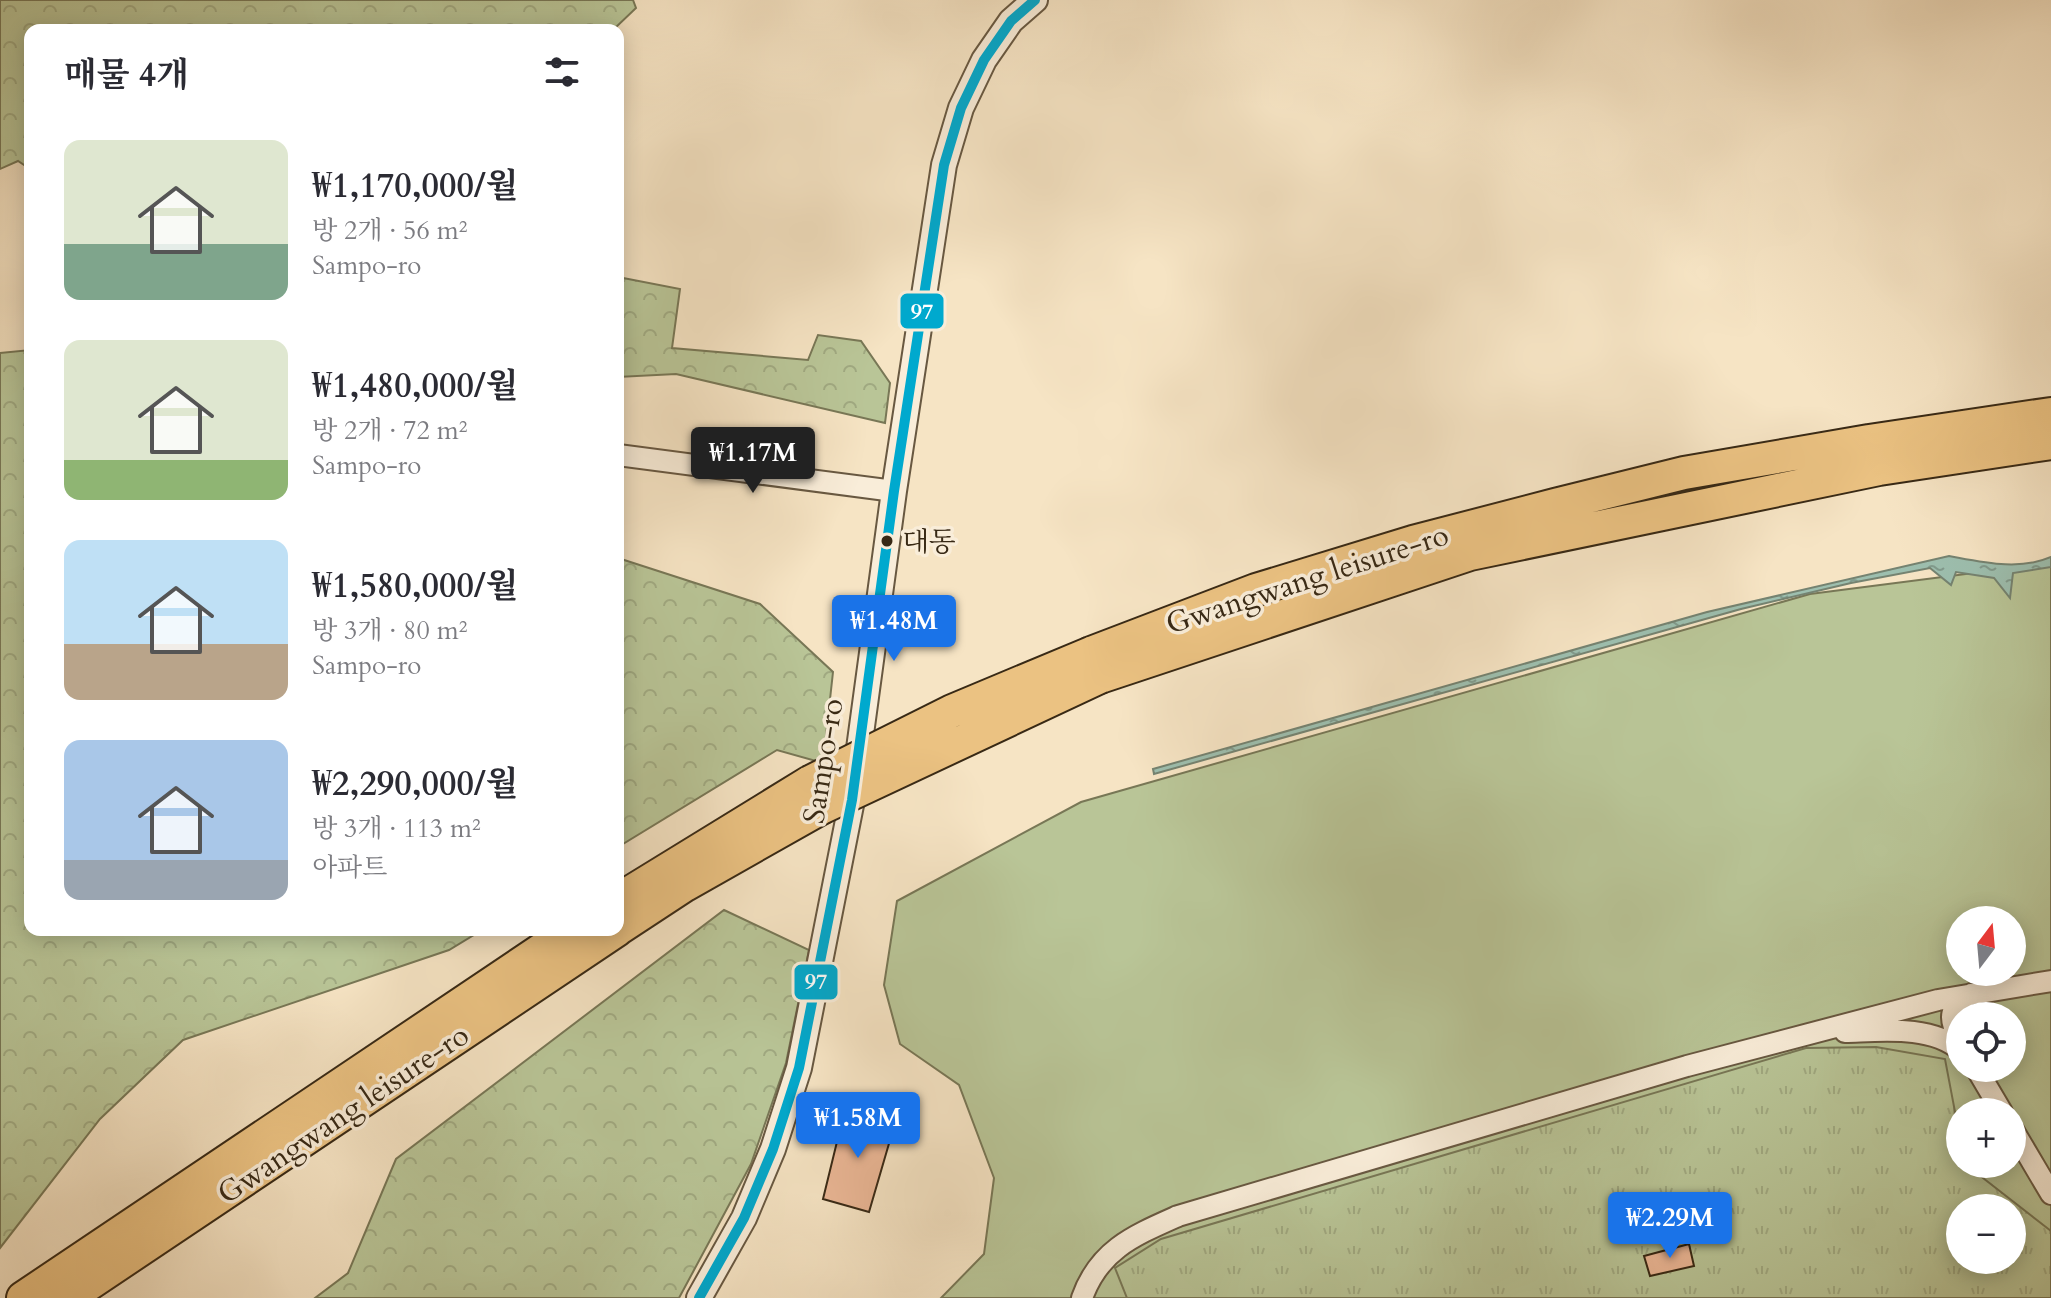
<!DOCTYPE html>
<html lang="ko">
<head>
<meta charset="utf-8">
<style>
	:root { --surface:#fff; --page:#f2f2f3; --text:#2b2b33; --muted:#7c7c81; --accent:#1a73e8 }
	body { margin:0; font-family:Cardo,"Noto Serif KR",serif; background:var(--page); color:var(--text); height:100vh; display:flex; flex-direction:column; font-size:30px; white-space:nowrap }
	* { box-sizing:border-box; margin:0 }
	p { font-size:26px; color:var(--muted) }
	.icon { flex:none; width:44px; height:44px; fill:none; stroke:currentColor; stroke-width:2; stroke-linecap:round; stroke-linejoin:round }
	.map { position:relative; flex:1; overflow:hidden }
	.sheet { position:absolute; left:24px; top:24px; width:600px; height:912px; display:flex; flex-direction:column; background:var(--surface); border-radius:16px; box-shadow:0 4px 20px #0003 }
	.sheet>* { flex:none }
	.needle { width:52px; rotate:16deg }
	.tools { position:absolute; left:1946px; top:906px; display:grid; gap:16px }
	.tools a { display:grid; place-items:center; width:80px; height:80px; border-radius:50%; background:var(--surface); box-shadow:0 4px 20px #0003; font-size:40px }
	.price { position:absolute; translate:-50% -68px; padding:0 18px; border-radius:8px; background:var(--accent); color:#fff; font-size:26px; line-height:52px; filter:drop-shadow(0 2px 4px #0008) }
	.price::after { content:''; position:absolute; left:50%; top:48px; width:24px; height:18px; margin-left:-12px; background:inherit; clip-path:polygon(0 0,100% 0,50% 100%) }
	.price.selected { background:#222; color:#fff }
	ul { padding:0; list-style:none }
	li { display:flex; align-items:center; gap:24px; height:200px; padding:0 40px }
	li span { display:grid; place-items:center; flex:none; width:224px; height:160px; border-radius:16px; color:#555 }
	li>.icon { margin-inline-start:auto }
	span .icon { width:96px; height:96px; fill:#fffc; stroke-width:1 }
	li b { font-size:34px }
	h2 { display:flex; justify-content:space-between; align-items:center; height:96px; padding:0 40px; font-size:34px }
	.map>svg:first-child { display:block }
	.green { fill:#b9c597; stroke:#787756; stroke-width:2; fill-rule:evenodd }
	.forest { fill:url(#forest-crowns); stroke:#787756; stroke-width:2 }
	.park { fill:url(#park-tufts); stroke:#787756; stroke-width:2; fill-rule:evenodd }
	.water { fill:url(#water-ripples); stroke:#758371; stroke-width:2 }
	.building { fill:#eab695; stroke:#382915; stroke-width:2 }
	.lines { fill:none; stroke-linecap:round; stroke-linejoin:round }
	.minor-casing { stroke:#685841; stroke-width:24 }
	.tertiary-casing { stroke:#685841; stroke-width:28 }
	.trunk-casing { stroke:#382915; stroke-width:36 }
	.minor { stroke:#f9edd9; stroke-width:20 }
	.tertiary { stroke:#f9edd9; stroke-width:24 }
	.trunk { stroke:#ebc282; stroke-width:32 }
	.trunk-bridge-casing { stroke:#382915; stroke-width:36; stroke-linecap:butt }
	.trunk-bridge { stroke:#ebc282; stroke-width:32 }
	.bus-1-casing { stroke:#f9edd9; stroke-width:16 }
	.bus-1 { stroke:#00a9ce; stroke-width:10 }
	.bus-dot { fill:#382915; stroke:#f9edd9; stroke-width:3 }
	.labels { text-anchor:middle; stroke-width:7; stroke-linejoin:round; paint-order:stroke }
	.bus-label { font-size:28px; fill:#382915; stroke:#f9edd9; text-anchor:start }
	.street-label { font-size:30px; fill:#382915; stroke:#f9edd9 }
	.line-badge { stroke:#f9edd9; stroke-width:3 }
	.badge-label { font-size:22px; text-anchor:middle; font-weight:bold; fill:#fff }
</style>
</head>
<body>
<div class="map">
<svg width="2051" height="1298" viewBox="0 0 2051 1298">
	<defs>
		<pattern id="forest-crowns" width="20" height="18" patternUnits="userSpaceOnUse" patternTransform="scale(2)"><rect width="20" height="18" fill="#b9c597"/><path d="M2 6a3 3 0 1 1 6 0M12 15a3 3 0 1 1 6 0" fill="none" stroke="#a0a981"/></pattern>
		<pattern id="park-tufts" width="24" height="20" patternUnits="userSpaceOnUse" patternTransform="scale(2)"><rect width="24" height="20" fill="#b9c597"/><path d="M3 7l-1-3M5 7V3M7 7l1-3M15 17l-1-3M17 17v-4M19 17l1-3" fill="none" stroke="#a0a981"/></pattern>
		<pattern id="water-ripples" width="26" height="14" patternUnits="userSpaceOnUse" patternTransform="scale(2)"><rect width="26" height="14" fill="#9dbfaf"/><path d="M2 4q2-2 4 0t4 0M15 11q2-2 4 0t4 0" fill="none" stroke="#819b8d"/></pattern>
	</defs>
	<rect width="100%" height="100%" fill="#f6e4c4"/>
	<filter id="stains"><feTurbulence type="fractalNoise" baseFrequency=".0025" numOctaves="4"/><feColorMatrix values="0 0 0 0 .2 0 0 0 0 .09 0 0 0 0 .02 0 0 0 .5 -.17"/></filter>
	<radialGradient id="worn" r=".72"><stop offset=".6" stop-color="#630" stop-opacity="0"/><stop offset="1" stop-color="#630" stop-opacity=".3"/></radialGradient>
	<!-- green -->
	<path class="green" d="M2051,563V1298H941L984,1254L994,1178L959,1085L900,1044L884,985L897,901L1081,802L1810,594ZM1960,920H2012V972H1960ZM1960,1016H2012V1068H1960ZM1960,1112H2012V1164H1960ZM1960,1208H2012V1260H1960Z"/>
	<!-- forest -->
	<path class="forest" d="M0,0H633L636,8L613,30H30V169L18,161L0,169Z
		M618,277L680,289L672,348L808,360L818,335L861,341L890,383L885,423L676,374L618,377Z
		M30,350V930H482L449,950L183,1040L100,1119L0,1248V353Z
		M618,558L760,604L833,672L823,763L777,750L618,847Z
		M724,910L809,950L786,1063L751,1164L679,1298H315L348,1273L396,1159Z"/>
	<!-- park -->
	<path class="park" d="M1876,1047L1945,1059L1960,1138V1164H1965L2051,1231V1298H1127L1115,1268L1161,1239L1806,1048ZM1960,1208H2012V1260H1960Z"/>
	<!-- water -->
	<path class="water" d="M1949,556C1982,562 2019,571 2051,557V567L2013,573L2010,598L1994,578L1956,572L1951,585L1930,568L1851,583L1741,609L1154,774L1153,769L1707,612Z"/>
	<!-- building -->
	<path class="building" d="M845,1109L895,1123L869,1212L823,1199Z
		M1689,1244L1694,1266L1650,1276L1644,1256Z"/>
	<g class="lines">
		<!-- minor casing -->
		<g class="minor-casing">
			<path id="minor" d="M618,455L894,491
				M1845,1032C1882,1031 1931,1025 1960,1050
				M1960,1040C1947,1018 1949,1007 1971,994
				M1976,1068L2002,1112
				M2012,1128L2051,1194
				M1082,1298C1099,1250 1133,1236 1178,1216L1687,1066L1938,1000L2051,981"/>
		</g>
		<!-- tertiary casing -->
		<g class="tertiary-casing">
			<path id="tertiary" d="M699,1298L744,1218L773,1149L799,1068L852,800L894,491L944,165L961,108L984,60L1011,21L1035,0"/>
		</g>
		<!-- trunk casing -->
		<g class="trunk-casing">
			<path id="trunk" d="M1091,653L1256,590L1413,542L1555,505L1684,473L1869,441L2051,414
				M1100,677L1470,554L1879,469L2051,443
				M618,900L810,782
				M618,929L685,885L821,808
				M23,1298L571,930
				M68,1298L617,930"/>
		</g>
		<!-- minor -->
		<use href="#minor" class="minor"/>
		<!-- tertiary -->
		<use href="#tertiary" class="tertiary"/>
		<!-- trunk -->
		<use href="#trunk" class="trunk"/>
		<!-- trunk-bridge casing -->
		<g class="trunk-bridge-casing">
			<path id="trunk-bridge" d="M810,782L952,711L1091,653
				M821,808L1100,677"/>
		</g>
		<!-- trunk-bridge -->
		<use href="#trunk-bridge" class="trunk-bridge"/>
		<!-- bus-1 casing -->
		<g class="bus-1-casing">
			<path id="bus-1" d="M699,1298L744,1218L773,1149L799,1068L852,800L894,491L944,165L961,108L984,60L1011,21L1035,0"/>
		</g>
		<!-- bus-1 -->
		<use href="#bus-1" class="bus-1"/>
	</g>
	<!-- markers -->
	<circle class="bus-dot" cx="887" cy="541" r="7"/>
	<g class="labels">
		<!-- bus labels -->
		<g class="bus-label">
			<text x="902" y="551">대동</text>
		</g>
		<!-- street labels -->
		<g class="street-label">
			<text transform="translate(1307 579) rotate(-18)" y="10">Gwangwang leisure-ro</text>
			<text transform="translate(823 761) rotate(-81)" y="10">Sampo-ro</text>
			<text transform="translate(343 1114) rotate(-34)" y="10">Gwangwang leisure-ro</text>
		</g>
	</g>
	<g class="line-badge">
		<rect x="899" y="292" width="46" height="38" rx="8" fill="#00a9ce"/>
		<rect x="793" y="963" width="46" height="38" rx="8" fill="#00a9ce"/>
	</g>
	<g class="badge-label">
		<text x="922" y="319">97</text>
		<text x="816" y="989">97</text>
	</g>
	<rect width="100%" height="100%" filter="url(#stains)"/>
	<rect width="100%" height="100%" fill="url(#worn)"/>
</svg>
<div class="tools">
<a><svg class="needle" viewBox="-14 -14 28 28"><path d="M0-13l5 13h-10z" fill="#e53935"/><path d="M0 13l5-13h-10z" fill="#7c7c81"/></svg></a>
<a><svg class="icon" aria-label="locate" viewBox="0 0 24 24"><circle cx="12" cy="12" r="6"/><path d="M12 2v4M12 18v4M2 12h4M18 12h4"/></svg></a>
<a>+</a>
<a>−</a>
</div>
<b class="price selected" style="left:753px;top:495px">₩1.17M</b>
<b class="price" style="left:894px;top:663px">₩1.48M</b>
<b class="price" style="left:858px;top:1160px">₩1.58M</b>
<b class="price" style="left:1670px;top:1260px">₩2.29M</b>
<section class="sheet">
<h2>매물 4개<svg class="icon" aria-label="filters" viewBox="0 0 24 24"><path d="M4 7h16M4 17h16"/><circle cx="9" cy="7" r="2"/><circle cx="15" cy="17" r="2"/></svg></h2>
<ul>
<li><span style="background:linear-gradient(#dfe7d0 65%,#7fa58c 0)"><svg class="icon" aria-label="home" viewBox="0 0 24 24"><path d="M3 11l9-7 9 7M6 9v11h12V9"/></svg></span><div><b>₩1,170,000/월</b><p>방 2개 · 56 m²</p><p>Sampo-ro</p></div></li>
<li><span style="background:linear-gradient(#dfe7d0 75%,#8fb573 0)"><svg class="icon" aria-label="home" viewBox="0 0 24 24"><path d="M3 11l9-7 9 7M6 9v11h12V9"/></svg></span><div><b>₩1,480,000/월</b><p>방 2개 · 72 m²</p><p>Sampo-ro</p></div></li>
<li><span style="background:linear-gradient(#bfe0f5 65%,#b9a48a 0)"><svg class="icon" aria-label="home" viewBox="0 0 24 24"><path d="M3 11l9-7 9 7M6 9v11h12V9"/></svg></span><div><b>₩1,580,000/월</b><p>방 3개 · 80 m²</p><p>Sampo-ro</p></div></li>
<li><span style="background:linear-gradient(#a9c7e8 75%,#9aa5b1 0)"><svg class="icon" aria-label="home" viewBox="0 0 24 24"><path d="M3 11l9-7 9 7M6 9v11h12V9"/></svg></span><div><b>₩2,290,000/월</b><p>방 3개 · 113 m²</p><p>아파트</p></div></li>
</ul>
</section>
</div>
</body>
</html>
